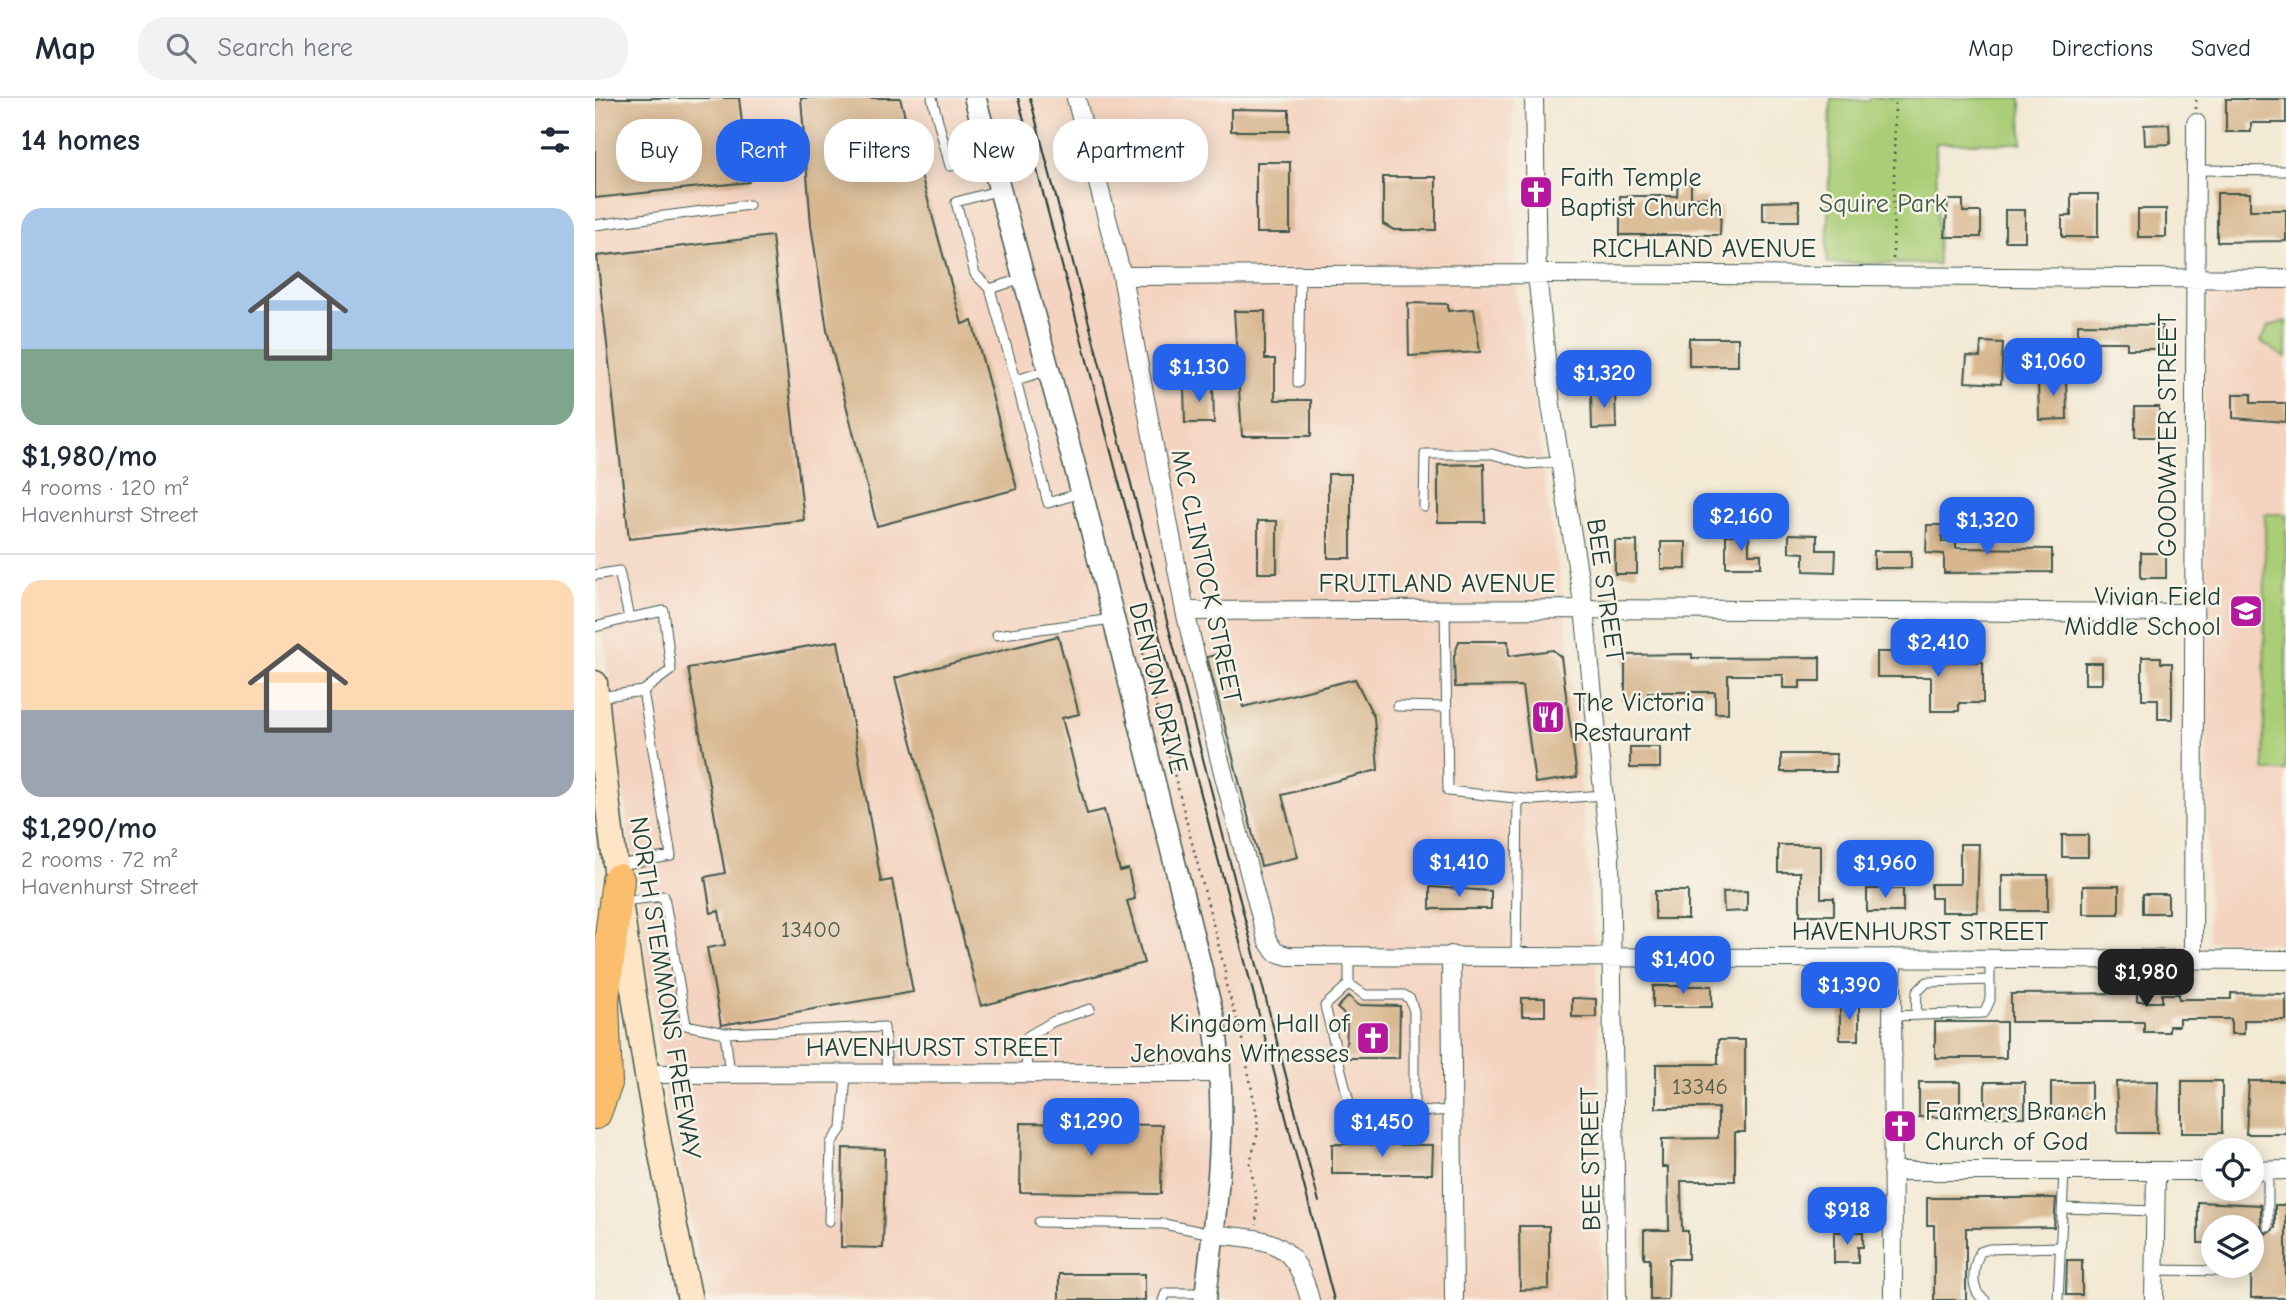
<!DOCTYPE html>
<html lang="en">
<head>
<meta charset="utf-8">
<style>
	:root { --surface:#fff; --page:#f2f2f3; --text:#1f2937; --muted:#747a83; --line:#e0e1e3; --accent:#2563eb }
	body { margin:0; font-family:"Comic Neue",sans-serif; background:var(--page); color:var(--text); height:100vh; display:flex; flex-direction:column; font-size:26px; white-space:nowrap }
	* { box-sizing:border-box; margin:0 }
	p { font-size:23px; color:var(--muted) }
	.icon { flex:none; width:38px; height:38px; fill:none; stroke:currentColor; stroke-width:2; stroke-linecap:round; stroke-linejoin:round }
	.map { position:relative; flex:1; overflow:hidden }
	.panel { display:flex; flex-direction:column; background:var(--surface); width:595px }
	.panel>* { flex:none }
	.top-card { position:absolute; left:21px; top:21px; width:665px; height:63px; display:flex; gap:14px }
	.tools { position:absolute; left:1606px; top:1040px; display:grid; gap:14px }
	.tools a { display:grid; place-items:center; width:63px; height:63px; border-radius:50%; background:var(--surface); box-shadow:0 4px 18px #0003; font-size:35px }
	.price { position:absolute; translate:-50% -60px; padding:0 16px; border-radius:14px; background:var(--accent); color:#fff; font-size:23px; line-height:46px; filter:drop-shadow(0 2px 4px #0008) }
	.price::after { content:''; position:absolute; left:50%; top:42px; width:21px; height:16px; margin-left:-10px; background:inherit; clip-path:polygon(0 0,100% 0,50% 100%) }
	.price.current { background:#222; color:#fff }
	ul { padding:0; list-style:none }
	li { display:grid; align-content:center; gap:14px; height:371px; padding:0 21px }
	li+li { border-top:2px solid var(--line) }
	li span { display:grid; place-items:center; height:217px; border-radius:21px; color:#555 }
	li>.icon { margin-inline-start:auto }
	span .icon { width:126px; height:126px; fill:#fffc; stroke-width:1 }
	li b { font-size:30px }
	h2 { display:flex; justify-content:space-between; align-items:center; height:84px; padding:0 21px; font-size:30px }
	.chip { padding:0 24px; border-radius:28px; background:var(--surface); box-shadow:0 4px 18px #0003; font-size:24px; line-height:63px }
	.chip.current { background:var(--accent); color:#fff }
	header { display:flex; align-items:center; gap:42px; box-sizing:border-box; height:98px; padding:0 35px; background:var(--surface); border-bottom:2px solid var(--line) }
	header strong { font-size:33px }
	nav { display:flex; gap:38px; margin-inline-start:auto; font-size:24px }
	.search { width:490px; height:63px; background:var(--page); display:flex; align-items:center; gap:18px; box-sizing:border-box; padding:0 24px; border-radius:28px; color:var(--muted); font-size:26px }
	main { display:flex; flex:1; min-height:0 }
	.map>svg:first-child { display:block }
	.built { fill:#f4d3c0 }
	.green { fill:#aace77; stroke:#648656; stroke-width:2 }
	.building { fill:#d8b790 }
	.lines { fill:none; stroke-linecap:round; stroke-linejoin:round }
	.service-casing { stroke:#3f574c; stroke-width:11 }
	.minor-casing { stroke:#3f574c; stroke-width:20 }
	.tertiary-casing { stroke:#3f574c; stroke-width:24 }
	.secondary-casing { stroke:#3f574c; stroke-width:27 }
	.motorway-casing { stroke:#3f574c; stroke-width:34 }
	.path { stroke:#3f574c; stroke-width:2.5; stroke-dasharray:2 5; stroke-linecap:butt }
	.service { stroke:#fff; stroke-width:9 }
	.minor { stroke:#fff; stroke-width:18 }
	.tertiary { stroke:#fff; stroke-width:21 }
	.secondary { stroke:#fde5c5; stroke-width:24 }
	.motorway { stroke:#fabe6d; stroke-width:32 }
	.tram { stroke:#1f3d34; stroke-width:2 }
	.labels { text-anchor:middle; stroke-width:5; stroke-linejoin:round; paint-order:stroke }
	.number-label { font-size:23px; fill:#4d5c4b }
	.poi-label { font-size:26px; fill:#1f3d34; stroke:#f7f3e8; text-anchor:start }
	.park-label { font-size:26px; fill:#3b5a41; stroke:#f7f3e8 }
	.street-label { font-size:26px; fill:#1f3d34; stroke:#f7f3e8 }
</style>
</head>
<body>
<header>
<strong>Map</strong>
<div class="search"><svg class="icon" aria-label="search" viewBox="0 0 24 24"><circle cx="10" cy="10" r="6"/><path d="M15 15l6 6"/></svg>Search here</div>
<nav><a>Map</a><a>Directions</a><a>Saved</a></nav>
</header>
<main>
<section class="panel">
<h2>14 homes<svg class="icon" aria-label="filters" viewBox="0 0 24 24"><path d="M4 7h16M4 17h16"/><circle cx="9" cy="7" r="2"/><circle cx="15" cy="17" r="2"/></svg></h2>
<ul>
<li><span style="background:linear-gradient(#a9c7e8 65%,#7fa58c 0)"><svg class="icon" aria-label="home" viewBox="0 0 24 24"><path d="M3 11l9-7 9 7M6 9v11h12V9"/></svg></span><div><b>$1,980/mo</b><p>4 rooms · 120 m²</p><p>Havenhurst Street</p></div></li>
<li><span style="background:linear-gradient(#ffd9b3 60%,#9aa5b1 0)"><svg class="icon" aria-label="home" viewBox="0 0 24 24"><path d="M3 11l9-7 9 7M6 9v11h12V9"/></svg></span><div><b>$1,290/mo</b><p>2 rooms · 72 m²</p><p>Havenhurst Street</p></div></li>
</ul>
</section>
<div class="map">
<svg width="1691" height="1202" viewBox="0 0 1691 1202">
	<rect width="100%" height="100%" fill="#f7f3e8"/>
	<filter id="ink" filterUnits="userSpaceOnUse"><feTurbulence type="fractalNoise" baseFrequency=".0143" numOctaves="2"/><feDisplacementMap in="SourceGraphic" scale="14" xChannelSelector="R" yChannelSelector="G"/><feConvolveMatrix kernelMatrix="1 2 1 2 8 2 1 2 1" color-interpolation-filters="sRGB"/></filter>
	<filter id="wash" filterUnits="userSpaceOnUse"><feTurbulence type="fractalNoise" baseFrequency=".00686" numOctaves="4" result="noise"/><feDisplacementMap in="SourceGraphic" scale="28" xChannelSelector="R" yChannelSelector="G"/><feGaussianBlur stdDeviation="1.57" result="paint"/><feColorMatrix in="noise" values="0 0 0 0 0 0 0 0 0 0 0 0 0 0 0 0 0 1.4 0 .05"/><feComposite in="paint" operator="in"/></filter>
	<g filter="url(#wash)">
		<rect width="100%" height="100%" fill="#f3e9d4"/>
		<!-- built -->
		<path class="built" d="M0,0H917L922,198L973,536L1002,878L1006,1202H112L71,1001L13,581L0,452Z
			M1609,181L1691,182V845L1613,843Z"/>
		<!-- green -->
		<path class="green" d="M1236,0L1274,3L1275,0H1426L1427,45H1341L1343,166L1232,165Z
			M1691,223V260L1665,243L1674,228Z
			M1670,416H1691V673H1669Z"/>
		<g id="blocks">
			<!-- building -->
			<path class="building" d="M15,0H144L154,84L0,100V2Z
				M206,0H305L367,226L377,223L422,391L282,428L232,232L216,127Z
				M1631,1H1691V25H1656V34H1631Z
				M636,11L694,12V33H636Z
				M1574,26L1575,46L1550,47L1549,27Z
				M661,64H695V135H661Z
				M788,79H841V132H799L788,126Z
				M1083,84L1096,85V99H1112V108L1126,109L1125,137H1025V98H1082Z
				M1622,95H1655V112H1691V143L1622,144Z
				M1476,96H1503V139H1467V118H1476Z
				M1353,102H1368V114H1386V139H1350Z
				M1204,103V123H1168V104Z
				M1543,111H1571V139H1543Z
				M1410,112H1430V143H1410Z
				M177,138L209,422L34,441L2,158Z
				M813,205L853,206V213L879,211L885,254L814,258Z
				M639,213H670V261H680V302H716V338H647Z
				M1483,226L1567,227V251H1532V244H1499V250H1483Z
				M1094,240H1143V268H1094Z
				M1386,244L1408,245L1406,286L1370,284L1372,258L1385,259Z
				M1471,278L1472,321L1444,322L1443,279Z
				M589,288H618L619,325H590Z
				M1020,292L1021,330L997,331L996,293Z
				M1638,296H1656V305H1691V324L1638,320Z
				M1540,309H1564V339H1540Z
				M889,366L890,424H843V367Z
				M733,376H756V460H733Z
				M663,423H682V475H663Z
				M1332,427H1347V444H1361V450L1457,451V474L1349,475V456L1331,455Z
				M1194,436L1222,437V452H1241L1240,474L1209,473V455L1194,454Z
				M1131,437H1154V456H1166V469H1131Z
				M1020,443H1042V476H1020Z
				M1066,444H1091V471H1066Z
				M1279,453H1316V470H1279Z
				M1546,455H1571V480H1546Z
				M463,538L484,616L467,620L492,716L509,712L525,773L533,771L540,801L532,803L549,865L386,908L300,580Z
				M243,543L286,784L297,782L318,894L126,927L112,850L130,847L124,813L116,815L110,779L130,775L93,570Z
				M864,543H913L914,558L958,552L966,559L982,679L940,685L927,588L860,589L859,559Z
				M634,554L648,609L760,581L779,619L783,672L687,697L703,759L666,768L612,559Z
				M1282,554H1315V564H1388V605H1364V613H1336V579H1282Z
				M1097,556V560L1225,559V583H1205V590H1188V577H1133V615H1120V594H1053V603H1030V557Z
				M1547,559H1566V565H1577V621H1563V601H1547Z
				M1490,565H1507V586H1490Z
				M1035,649H1065V670H1035Z
				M1186,656H1241V674H1186Z
				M1467,737H1493V759H1467Z
				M1365,746H1384L1382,814H1346V800H1336V786H1365Z
				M1183,747H1226V800H1239V817H1205V774H1183Z
				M1407,777H1453V813H1407Z
				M1488,788H1524V816H1488Z
				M835,789L896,793V811H835Z
				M1272,791H1308V814H1272Z
				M1060,793H1093V821H1060Z
				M1152,793V813L1129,814L1128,794Z
				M1548,796H1573V815H1548Z
				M1058,888H1117V909H1058Z
				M1542,895V904H1567V896H1584V901H1636V895L1691,896V922H1649V936H1636V921H1584V928H1574V934H1549V924H1416V896Z
				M754,898L763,907L805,908L804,960H751L752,919L742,910Z
				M927,900H950V918H927Z
				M977,900L1001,901V919H977Z
				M1245,906H1264V942H1245Z
				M1340,924H1411V960H1340Z
				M1123,942H1150V1034H1140V1083H1086L1087,1133H1093V1161H1074L1073,1202H1055V1160H1049V1132H1074L1073,1069H1067V1041L1123,1040V1010H1061V966H1123Z
				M1563,983L1562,1035H1523L1521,984Z
				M1587,983H1627V1035H1587Z
				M1654,983H1691V1036H1651Z
				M1324,984H1365V1019H1324Z
				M1390,984H1430V1019H1390Z
				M1456,984H1496V1018H1456Z
				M426,1025L567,1027L566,1096L425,1094Z
				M737,1046L838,1047L837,1076H737Z
				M248,1050L290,1051L288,1150L246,1149Z
				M1332,1100H1461L1459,1129L1371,1130V1202H1339V1127H1332Z
				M1603,1104L1666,1107V1130L1672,1136L1680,1130V1107H1691V1200H1656L1657,1129H1619V1145H1603Z
				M924,1128H954V1191L925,1192Z
				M1239,1134H1268V1149H1263V1165H1239Z
				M1472,1162H1487V1197H1471Z
				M464,1176H550V1202H464Z"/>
		</g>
	</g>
	<g filter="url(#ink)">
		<use href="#blocks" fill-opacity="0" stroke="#3f574c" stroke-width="2"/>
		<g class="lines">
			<!-- service casing -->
			<g class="service-casing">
				<path id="service" d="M337,0L355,68L394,60
					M1601,72L1691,73
					M0,127L154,107
					M395,191L380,176L361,104L405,92
					M454,272L421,282L453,405L485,395
					M421,282L395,191L429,180
					M703,285L705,176
					M829,409L830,356H897L932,366L965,364
					M0,477L24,473L34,520L0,529
					M850,512L853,693L939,702L1009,697
					M34,520L69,513L76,572L48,593
					M402,537L517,521
					M3,599L48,593L76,758L23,767
					M802,608L851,609
					M28,803L69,798L91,927L130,935L135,976
					M921,857L923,701
					M754,858V886L770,897H809L815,901L819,913V1013
					M754,886L730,908L755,1008L764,1017L859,1012
					M1297,918L1389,915L1395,902V860
					M1321,918L1322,894L1332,884L1395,882
					M130,935L289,929L292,976
					M431,975L433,938L459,923L495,911
					M1673,1073V1129
					M1469,1110L1560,1113
					M234,1123L236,1045L247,1030L251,976
					M444,1124L569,1126L617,1136
					M1560,1172L1630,1173
					M568,1202L571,1195H610
					M1390,1202C1374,1193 1378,1169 1385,1154L1394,1151L1465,1149
					M1463,1202L1469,1074"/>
			</g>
			<!-- minor casing -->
			<g class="minor-casing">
				<path id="minor" d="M481,0L527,178L590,513L624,659L672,842L680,854L693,858L1691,862
					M939,0L942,176L956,307L989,511L1015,758L1022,1202
					M527,178L956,176L1691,181
					M590,513L989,511L1598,515
					M856,857L859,1202
					M1297,860L1298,1202
					M1598,860L1601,25
					M52,976L625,975
					M1297,1073H1619
					M1657,1073L1691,1072
					M617,1136C675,1142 699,1140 715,1202
					M1559,1202L1561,1074"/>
			</g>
			<!-- tertiary casing -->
			<g class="tertiary-casing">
				<path id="tertiary" d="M380,0L487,395L619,922C634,1015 622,1108 610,1202"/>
			</g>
			<!-- secondary casing -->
			<g class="secondary-casing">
				<path id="secondary" d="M0,585C19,792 52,999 95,1202"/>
			</g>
			<!-- motorway casing -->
			<g class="motorway-casing">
				<path id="motorway" d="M0,1015L11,985L8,902L23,782"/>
			</g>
			<!-- path -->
			<path class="path" d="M1601,11V0
				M1298,161L1300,0
				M546,548L630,872V884L645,931L662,1018L663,1034L655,1065L662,1106L661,1127"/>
			<!-- service -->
			<use href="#service" class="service"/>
			<!-- minor -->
			<use href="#minor" class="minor"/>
			<!-- tertiary -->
			<use href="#tertiary" class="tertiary"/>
			<!-- secondary -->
			<use href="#secondary" class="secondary"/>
			<!-- motorway -->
			<use href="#motorway" class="motorway"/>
			<!-- tram -->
			<path class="tram" d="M423,0L739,1202
				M435,0L724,1104"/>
		</g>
	</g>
	<!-- icons -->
	<defs>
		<g id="church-square" transform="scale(1.75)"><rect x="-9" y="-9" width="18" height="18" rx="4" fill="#b5179e" stroke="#f7f3e8"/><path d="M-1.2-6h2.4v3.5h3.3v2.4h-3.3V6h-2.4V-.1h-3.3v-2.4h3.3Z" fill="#fff"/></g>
		<g id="school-square" transform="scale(1.75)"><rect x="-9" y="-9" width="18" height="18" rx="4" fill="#b5179e" stroke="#f7f3e8"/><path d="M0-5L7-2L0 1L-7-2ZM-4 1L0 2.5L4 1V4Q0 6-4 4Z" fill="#fff"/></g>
		<g id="restaurant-square" transform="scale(1.75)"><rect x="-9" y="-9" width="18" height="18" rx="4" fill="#b5179e" stroke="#f7f3e8"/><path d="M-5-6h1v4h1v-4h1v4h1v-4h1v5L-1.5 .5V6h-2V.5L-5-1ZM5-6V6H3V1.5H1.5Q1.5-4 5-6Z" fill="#fff"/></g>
	</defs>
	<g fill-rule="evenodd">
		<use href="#church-square" x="941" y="94"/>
		<use href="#school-square" x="1651" y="513"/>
		<use href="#restaurant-square" x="953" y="619"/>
		<use href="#church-square" x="778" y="940"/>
		<use href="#church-square" x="1305" y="1028"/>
	</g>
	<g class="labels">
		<!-- number labels -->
		<g class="number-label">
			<text x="216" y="839">13400</text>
			<text x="1105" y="996">13346</text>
		</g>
		<!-- poi labels -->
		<g class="poi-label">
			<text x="965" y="88">Faith Temple<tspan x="965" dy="30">Baptist Church</tspan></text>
			<text x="1626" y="507" text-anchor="end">Vivian Field<tspan x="1626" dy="30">Middle School</tspan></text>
			<text x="978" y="613">The Victoria<tspan x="978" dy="30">Restaurant</tspan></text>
			<text x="754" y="934" text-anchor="end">Kingdom Hall of<tspan x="754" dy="30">Jehovahs Witnesses</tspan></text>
			<text x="1330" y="1022">Farmers Branch<tspan x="1330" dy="30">Church of God</tspan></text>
		</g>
		<!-- park labels -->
		<g class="park-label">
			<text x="1288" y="114">Squire Park</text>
		</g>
		<!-- street labels -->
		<g class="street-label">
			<text x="1109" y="159">RICHLAND AVENUE</text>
			<text transform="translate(1572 337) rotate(-90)" y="9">GOODWATER STREET</text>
			<text transform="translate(612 478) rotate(78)" y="9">MC CLINTOCK STREET</text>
			<text x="842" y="494">FRUITLAND AVENUE</text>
			<text transform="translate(1011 492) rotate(82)" y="9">BEE STREET</text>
			<text transform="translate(564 590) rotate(76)" y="9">DENTON DRIVE</text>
			<text x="1325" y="842">HAVENHURST STREET</text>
			<text transform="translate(71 890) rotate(81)" y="9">NORTH STEMMONS FREEWAY</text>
			<text x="339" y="958">HAVENHURST STREET</text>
			<text transform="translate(995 1061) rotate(-91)" y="9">BEE STREET</text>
		</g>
	</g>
</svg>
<div class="tools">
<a><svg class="icon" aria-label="locate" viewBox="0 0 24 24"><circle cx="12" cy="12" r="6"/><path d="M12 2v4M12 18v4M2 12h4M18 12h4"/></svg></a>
<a><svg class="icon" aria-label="layers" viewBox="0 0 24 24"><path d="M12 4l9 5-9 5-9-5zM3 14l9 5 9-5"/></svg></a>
</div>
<b class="price" style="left:1458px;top:300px">$1,060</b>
<b class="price" style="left:604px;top:306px">$1,130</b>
<b class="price" style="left:1009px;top:312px">$1,320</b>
<b class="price" style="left:1146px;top:455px">$2,160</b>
<b class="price" style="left:1392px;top:459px">$1,320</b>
<b class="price" style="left:1343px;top:581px">$2,410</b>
<b class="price" style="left:864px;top:801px">$1,410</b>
<b class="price" style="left:1290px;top:802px">$1,960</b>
<b class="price" style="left:1088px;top:898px">$1,400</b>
<b class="price current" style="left:1551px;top:911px">$1,980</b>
<b class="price" style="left:1254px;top:924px">$1,390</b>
<b class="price" style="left:496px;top:1060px">$1,290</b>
<b class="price" style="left:787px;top:1061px">$1,450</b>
<b class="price" style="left:1252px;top:1149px">$918</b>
<div class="top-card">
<a class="chip">Buy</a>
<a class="chip current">Rent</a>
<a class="chip">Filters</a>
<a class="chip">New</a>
<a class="chip">Apartment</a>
</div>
</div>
</main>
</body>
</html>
